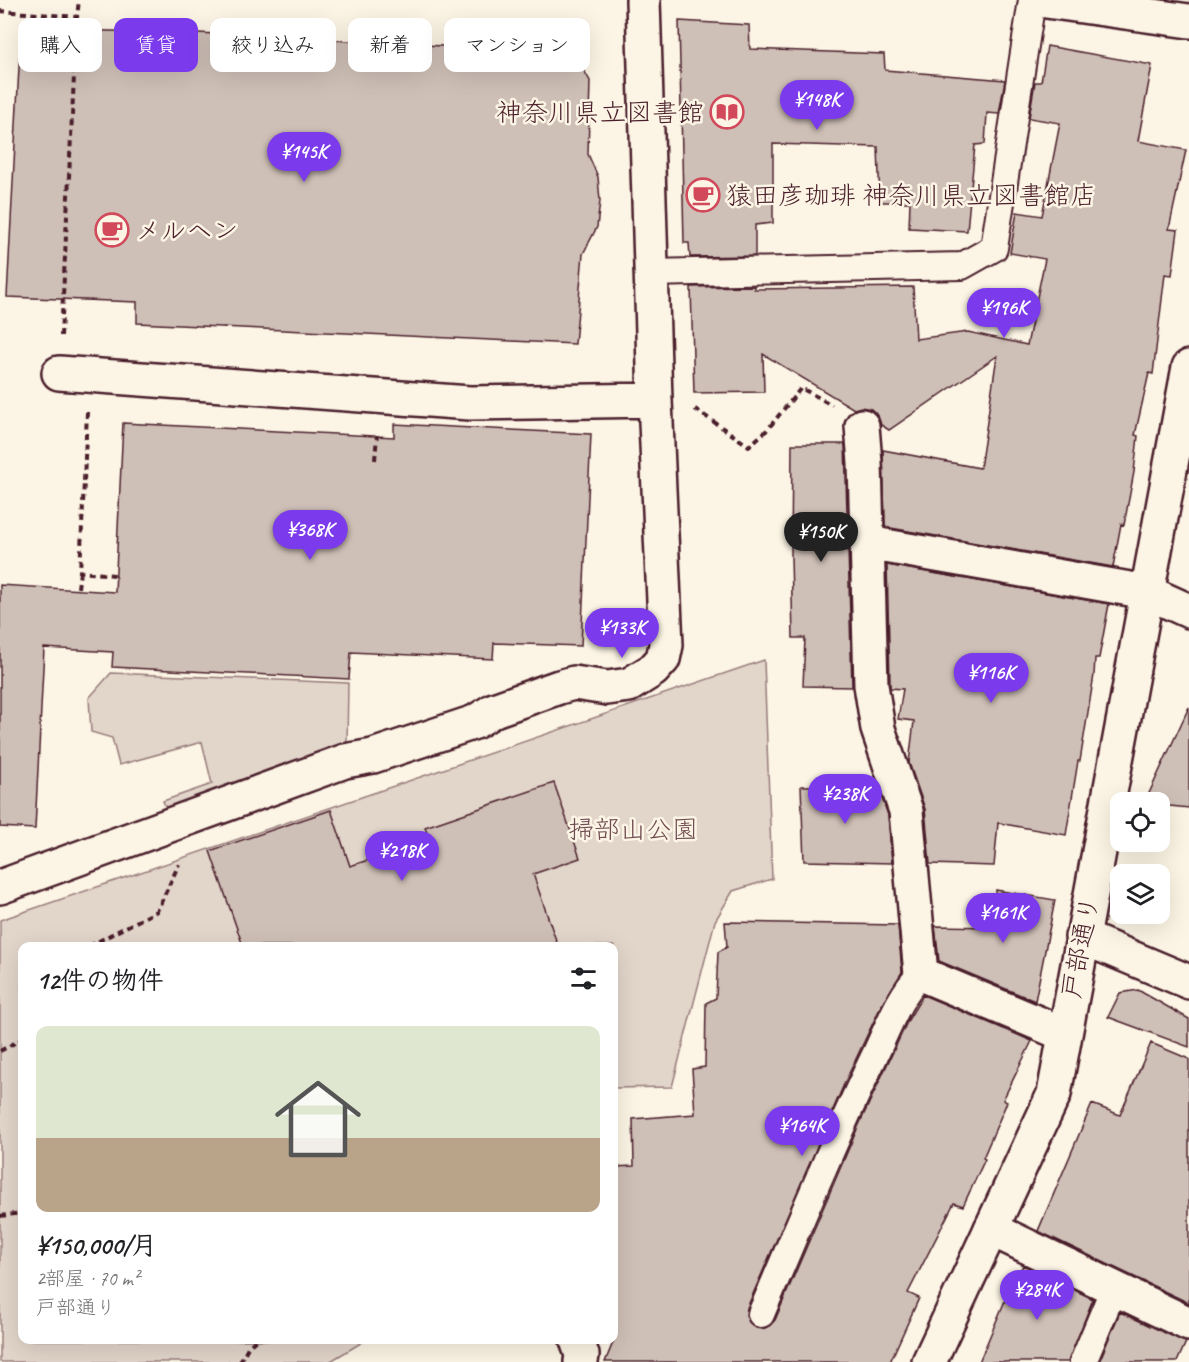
<!DOCTYPE html>
<html lang="ja">
<head>
<meta charset="utf-8">
<style>
	:root { --surface:#fff; --page:#f2f2f2; --text:#202124; --muted:#757577; --line:#e0e0e0; --accent:#7c3aed }
	body { margin:0; font-family:Caveat,"Klee One",sans-serif; background:var(--page); color:var(--text); height:100vh; display:flex; flex-direction:column; font-size:22px; white-space:nowrap }
	* { box-sizing:border-box; margin:0 }
	p { font-size:20px; color:var(--muted) }
	.icon { flex:none; width:33px; height:33px; fill:none; stroke:currentColor; stroke-width:2; stroke-linecap:round; stroke-linejoin:round }
	.map { position:relative; flex:1; overflow:hidden }
	.sheet { position:absolute; left:18px; top:942px; width:600px; height:402px; display:flex; flex-direction:column; background:var(--surface); border-radius:12px; box-shadow:0 6px 24px #0002 }
	.sheet>* { flex:none }
	.banner { position:absolute; left:18px; top:18px; width:600px; height:54px; display:flex; gap:12px }
	.buttons { position:absolute; left:1110px; top:792px; display:grid; gap:12px }
	.buttons a { display:grid; place-items:center; width:60px; height:60px; border-radius:12px; background:var(--surface); box-shadow:0 6px 24px #0002; font-size:30px }
	.price { position:absolute; translate:-50% -51px; padding:0 14px; border-radius:21px; background:var(--accent); color:#fff; font-size:20px; line-height:39px; filter:drop-shadow(0 2px 3px #0008) }
	.price::after { content:''; position:absolute; left:50%; top:36px; width:18px; height:14px; margin-left:-9px; background:inherit; clip-path:polygon(0 0,100% 0,50% 100%) }
	.price.on { background:#222; color:#fff }
	ul { padding:0; list-style:none }
	li { display:grid; align-content:center; gap:12px; height:318px; padding:0 18px }
	li+li { border-top:2px solid var(--line) }
	li span { display:grid; place-items:center; height:186px; border-radius:12px; color:#555 }
	li>.icon { margin-inline-start:auto }
	span .icon { width:108px; height:108px; fill:#fffc; stroke-width:1 }
	li b { font-size:26px }
	h2 { display:flex; justify-content:space-between; align-items:center; height:72px; padding:0 18px; font-size:26px }
	.pill { padding:0 21px; border-radius:12px; background:var(--surface); box-shadow:0 6px 24px #0002; font-size:21px; line-height:54px }
	.pill.on { background:var(--accent); color:#fff }
	.map>svg:first-child { display:block }
	.green { fill:#e2d5ca; stroke:#967a7a; stroke-width:1.5 }
	.building { fill:#cfc0b7; stroke:#4a1f2b; stroke-width:1.5 }
	.lines { fill:none; stroke-linecap:round; stroke-linejoin:round }
	.lane-casing { stroke:#4a1f2b; stroke-width:30 }
	.street-casing { stroke:#4a1f2b; stroke-width:38 }
	.secondary-casing { stroke:#4a1f2b; stroke-width:38 }
	.path { stroke:#4a1f2b; stroke-width:4; stroke-dasharray:6 4.5; stroke-linecap:butt }
	.lane { stroke:#fcf5e5; stroke-width:26 }
	.street { stroke:#fcf5e5; stroke-width:33 }
	.secondary { stroke:#fcf5e5; stroke-width:33 }
	.labels { text-anchor:middle; stroke-width:5; stroke-linejoin:round; paint-order:stroke }
	.poi-label { font-size:26px; fill:#4a1f2b; stroke:#fcf5e5; text-anchor:start }
	.park-label { font-size:26px; fill:#704c53; stroke:#fcf5e5 }
	.street-label { font-size:26px; fill:#4a1f2b; stroke:#fcf5e5 }
</style>
</head>
<body>
<div class="map">
<svg width="1189" height="1362" viewBox="0 0 1189 1362">
	<rect width="100%" height="100%" fill="#fcf5e5"/>
	<filter id="ink" filterUnits="userSpaceOnUse"><feTurbulence type="fractalNoise" baseFrequency=".0167" numOctaves="2"/><feDisplacementMap in="SourceGraphic" scale="12" xChannelSelector="R" yChannelSelector="G"/><feConvolveMatrix kernelMatrix="1 2 1 2 8 2 1 2 1" color-interpolation-filters="sRGB"/></filter>
	<g filter="url(#ink)">
		<!-- green -->
		<path class="green" d="M764,660L772,879L733,891L715,921L672,1087L614,1088V946H22V1340H366L329,1362H0V920Z
			M111,673L348,683L347,746L166,809L163,801L212,784L202,742L119,765L112,738L91,732L89,698Z"/>
		<!-- building -->
		<path class="building" d="M679,21L749,25L750,49L884,54L885,70L1005,80L999,114L987,113L985,144L975,145L967,231L909,228L910,202H880L878,147L773,144V223L755,225V256L690,257L689,243H684Z
			M21,29L198,33L574,53L590,81L588,154L598,177L600,201L597,227L583,254L575,344L137,323V302L7,297Z
			M1047,46L1152,65L1138,141L1186,150L1169,229L1178,230L1172,275L1165,274L1153,374L1149,373L1135,435L1138,436L1134,472L1124,525L1121,524L1113,567L885,527L883,450L980,468L997,356L889,430L881,425L878,416L871,409L861,407L854,409L763,354L764,392L694,393L691,287L754,286V289L913,287L916,339L968,332L1027,345L1045,259L1010,253L1017,212L1042,216L1060,123L1029,118L1035,82H1041Z
			M123,423L394,437V424L591,434L581,646L494,643L493,659L351,652L349,679L112,667L113,652L44,648L35,829L0,827V585L115,592Z
			M792,444H845L852,687L803,686L805,638H793L791,557Z
			M887,565L1109,604L1099,658H1095L1094,675L1080,761H1078L1066,835L998,823L994,866L930,864L925,809L909,763L914,721L898,719L903,689L890,688V683Z
			M1189,707V808L1160,805V802H1145Z
			M554,783L580,858L533,874L558,946H243L210,851L331,810L350,866L429,840L425,827Z
			M864,785L879,789L888,815L892,863L804,861L801,786Z
			M996,890L1055,900L1035,1001L939,961L935,926L995,927Z
			M725,922L898,925L902,972L881,1006L845,1082L747,1308L746,1315L749,1322L756,1328L763,1329L769,1326L775,1320L858,1127L908,1020L923,995L1032,1041L1003,1100L1007,1102L983,1158L985,1159L963,1206L954,1203L908,1293L919,1298L890,1362H605L614,1340V1167L634,1166L633,1119L695,1114L692,1069L705,1067L706,1003L716,998L718,952L727,947Z
			M1138,990L1189,1019V1047L1108,1017L1120,993Z
			M1151,1043L1189,1059V1303L1038,1231L1092,1104L1120,1115Z
			M1023,1265L1093,1299L1068,1362H979L1018,1270L1020,1271Z
			M1120,1312L1186,1342L1177,1362H1099Z"/>
		<g class="lines">
			<!-- lane casing -->
			<g class="lane-casing">
				<path id="lane" d="M650,273L962,266L994,248L1032,0
					M761,1314C798,1228 833,1141 874,1057C887,1030 899,995 921,974
					M1083,1362L1114,1288"/>
			</g>
			<!-- street casing -->
			<g class="street-casing">
				<path id="street" d="M59,373L470,403L655,400
					M862,426L865,463L871,685L878,729L906,811L921,974L1064,1034
					M868,543L1147,592L1189,611
					M0,887L345,761L373,756L475,722L494,710L559,687L574,683L607,688L629,685L653,670L663,659L666,645L655,400L643,0
					M991,1229L1189,1324
					M577,1340L582,1355L581,1362"/>
			</g>
			<!-- secondary casing -->
			<g class="secondary-casing">
				<path id="secondary" d="M1039,0L1189,21
					M1082,937L1189,982
					M929,1362L1054,1094L1189,367"/>
			</g>
			<!-- path -->
			<path class="path" d="M0,11L77,17L79,0
				M61,336L77,17
				M695,409L749,446L767,430L801,388L832,405
				M87,412L80,572L116,575
				M375,460L377,435
				M78,588L80,572
				M89,946L157,911L179,864
				M0,1051L22,1039
				M0,1216L22,1213
				M240,1362L248,1347L256,1340"/>
			<!-- lane -->
			<use href="#lane" class="lane"/>
			<!-- street -->
			<use href="#street" class="street"/>
			<!-- secondary -->
			<use href="#secondary" class="secondary"/>
		</g>
	</g>
	<!-- icons -->
	<defs>
		<g id="library-ring" transform="scale(1.725)"><circle r="9.5" fill="#fcf5e5" stroke="#d1495b" stroke-width="1.5"/><path d="M-6-4Q-3-5.5-.7-3.5V5Q-3 3-6 4ZM6-4Q3-5.5 .7-3.5V5Q3 3 6 4Z" fill="#d1495b"/></g>
		<g id="cafe-ring" transform="scale(1.725)"><circle r="9.5" fill="#fcf5e5" stroke="#d1495b" stroke-width="1.5"/><path d="M-5.5-4.5H6V0H3Q3 3.5 0 3.5H-2.5Q-5.5 3.5-5.5 0ZM3-3.2v2h1.7v-2ZM-6 4.5H4V6H-6Z" fill="#d1495b"/></g>
	</defs>
	<g fill-rule="evenodd">
		<use href="#library-ring" x="727" y="112"/>
		<use href="#cafe-ring" x="703" y="195"/>
		<use href="#cafe-ring" x="112" y="230"/>
	</g>
	<g class="labels">
		<!-- poi labels -->
		<g class="poi-label">
			<text x="704" y="121" text-anchor="end">神奈川県立図書館</text>
			<text x="726" y="204">猿田彦珈琲 神奈川県立図書館店</text>
			<text x="135" y="239">メルヘン</text>
		</g>
		<!-- park labels -->
		<g class="park-label">
			<text x="633" y="838">掃部山公園</text>
		</g>
		<!-- street labels -->
		<g class="street-label">
			<text transform="translate(1080 947) rotate(-79)" y="9">戸部通り</text>
		</g>
	</g>
</svg>
<div class="buttons">
<a><svg class="icon" aria-label="locate" viewBox="0 0 24 24"><circle cx="12" cy="12" r="6"/><path d="M12 2v4M12 18v4M2 12h4M18 12h4"/></svg></a>
<a><svg class="icon" aria-label="layers" viewBox="0 0 24 24"><path d="M12 4l9 5-9 5-9-5zM3 14l9 5 9-5"/></svg></a>
</div>
<b class="price" style="left:817px;top:131px">¥148K</b>
<b class="price" style="left:304px;top:183px">¥145K</b>
<b class="price" style="left:1004px;top:339px">¥196K</b>
<b class="price" style="left:310px;top:561px">¥368K</b>
<b class="price on" style="left:821px;top:563px">¥150K</b>
<b class="price" style="left:622px;top:659px">¥133K</b>
<b class="price" style="left:991px;top:704px">¥116K</b>
<b class="price" style="left:845px;top:825px">¥238K</b>
<b class="price" style="left:402px;top:882px">¥218K</b>
<b class="price" style="left:1003px;top:944px">¥161K</b>
<b class="price" style="left:802px;top:1157px">¥164K</b>
<b class="price" style="left:1037px;top:1321px">¥284K</b>
<div class="banner">
<a class="pill">購入</a>
<a class="pill on">賃貸</a>
<a class="pill">絞り込み</a>
<a class="pill">新着</a>
<a class="pill">マンション</a>
</div>
<section class="sheet">
<h2>12件の物件<svg class="icon" aria-label="filters" viewBox="0 0 24 24"><path d="M4 7h16M4 17h16"/><circle cx="9" cy="7" r="2"/><circle cx="15" cy="17" r="2"/></svg></h2>
<ul>
<li><span style="background:linear-gradient(#dfe7d0 60%,#b9a48a 0)"><svg class="icon" aria-label="home" viewBox="0 0 24 24"><path d="M3 11l9-7 9 7M6 9v11h12V9"/></svg></span><div><b>¥150,000/月</b><p>2部屋 · 70 m²</p><p>戸部通り</p></div></li>
</ul>
</section>
</div>
</body>
</html>
